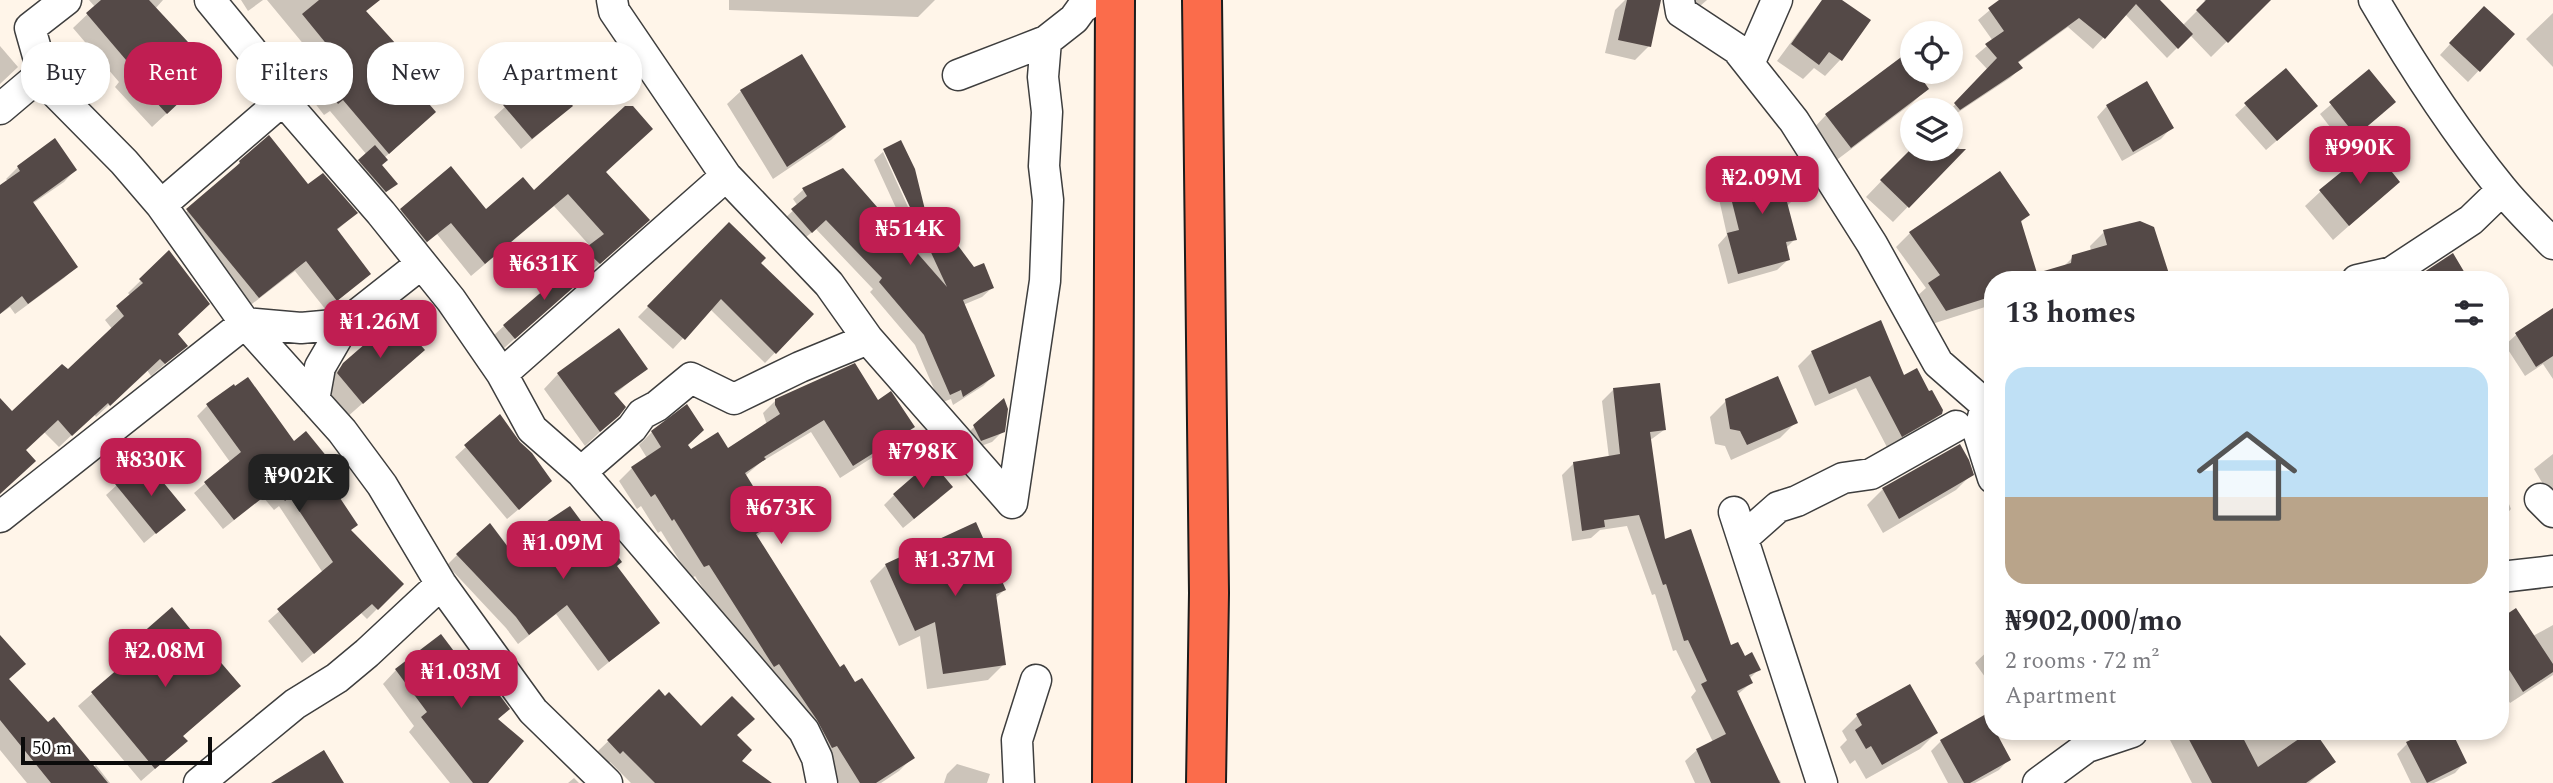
<!DOCTYPE html>
<html lang="en">
<head>
<meta charset="utf-8">
<style>
	:root { --surface:#fff; --page:#f7f7f7; --text:#2b2b33; --muted:#7c7c81; --accent:#c01e52 }
	body { margin:0; font-family:Spectral,serif; background:var(--page); color:var(--text); height:100vh; display:flex; flex-direction:column; font-size:26px; white-space:nowrap }
	* { box-sizing:border-box; margin:0 }
	p { font-size:23px; color:var(--muted) }
	.icon { flex:none; width:38px; height:38px; fill:none; stroke:currentColor; stroke-width:2; stroke-linecap:round; stroke-linejoin:round }
	.map { position:relative; flex:1; overflow:hidden }
	.details { position:absolute; left:1984px; top:271px; width:525px; height:469px; display:flex; flex-direction:column; background:var(--surface); border-radius:28px; box-shadow:0 4px 10px #0003 }
	.details>* { flex:none }
	.top-card { position:absolute; left:21px; top:42px; width:665px; height:63px; display:flex; gap:14px }
	.tools { position:absolute; left:1900px; top:21px; display:grid; gap:14px }
	.tools a { display:grid; place-items:center; width:63px; height:63px; border-radius:50%; background:var(--surface); box-shadow:0 4px 10px #0003; font-size:35px }
	.scale { position:absolute; left:21px; bottom:18px; width:191px; box-sizing:border-box; padding-left:7px; border:4px solid #0b0b0b; border-top:0; font-size:19px; line-height:24px; white-space:nowrap; color:#0b0b0b; -webkit-text-stroke:5px #fff; paint-order:stroke }
	.price { position:absolute; translate:-50% -60px; padding:0 16px; border-radius:14px; background:var(--accent); color:#fff; font-size:23px; line-height:46px; filter:drop-shadow(0 2px 4px #0008) }
	.price::after { content:''; position:absolute; left:50%; top:42px; width:21px; height:16px; margin-left:-10px; background:inherit; clip-path:polygon(0 0,100% 0,50% 100%) }
	.price.current { background:#222; color:#fff }
	ul { padding:0; list-style:none }
	li { display:grid; align-content:center; gap:14px; height:371px; padding:0 21px }
	li span { display:grid; place-items:center; height:217px; border-radius:21px; color:#555 }
	li>.icon { margin-inline-start:auto }
	span .icon { width:126px; height:126px; fill:#fffc; stroke-width:1 }
	li b { font-size:30px }
	h2 { display:flex; justify-content:space-between; align-items:center; height:84px; padding:0 21px; font-size:30px }
	.tag { padding:0 24px; border-radius:28px; background:var(--surface); box-shadow:0 4px 10px #0003; font-size:24px; line-height:63px }
	.tag.current { background:var(--accent); color:#fff }
	.map>svg:first-child { display:block }
	.shadow { fill:#0003 }
	.building { fill:#544947 }
	.lines { fill:none; stroke-linecap:round; stroke-linejoin:round }
	.minor-casing { stroke:#3e3e3e; stroke-width:33 }
	.highway-casing { stroke:#1c1c1c; stroke-width:42 }
	.minor { stroke:#fff; stroke-width:30 }
	.highway { stroke:#fb6c4b; stroke-width:38 }
</style>
</head>
<body>
<div class="map">
<svg width="2553" height="783" viewBox="0 0 2553 783">
	<rect width="100%" height="100%" fill="#fff5e9"/>
	<!-- shadow -->
	<path class="shadow" d="M89,0H163L155,9L198,84L152,127L115,87L119,82L73,28L95,7Z
		M241,0H263L248,11Z
		M267,0H379L365,12L414,66L403,77L421,125L384,158L380,165L390,189L381,196L355,166L367,155L330,111L324,115L314,102L322,93L317,87L329,75Z
		M729,0H935L918,17L729,10Z
		M1625,0H1660L1649,46L1635,60L1605,53L1615,10Z
		M1687,0H1707L1700,6Z
		M1822,0H1839L1868,21L1840,60L1825,76L1814,68L1803,79L1777,61Z
		M2002,0H2157L2182,26L2206,2L2204,0H2269L2211,57L2190,35L2167,58L2125,14L2093,49L2068,27L2018,63L2021,68L2010,78L1951,117L1950,110L1988,70L1975,56L1993,41L1978,20Z
		M2553,13V67L2526,39Z
		M2474,18L2513,34L2468,82L2440,55Z
		M0,46L18,67L0,84Z
		M801,56L844,127L831,140L773,179L727,104L741,91Z
		M1913,72L1927,89L1911,104L1834,162L1811,131L1826,115Z
		M2369,72L2383,113L2344,145L2320,114Z
		M2246,105L2305,116L2266,150L2235,115Z
		M2107,106L2171,128L2161,139L2122,161L2097,117Z
		M505,107L560,116L521,149L494,117Z
		M54,141L75,170L64,182L32,204L76,267L64,278L15,314L10,307L0,314V187L8,181L6,179L18,167Z
		M1951,141L1962,151L1893,222L1866,197L1913,148L1951,149Z
		M883,152L914,220H926L992,288L982,297L963,305L993,376L983,386L953,405L951,399L940,403L915,345L870,292L873,289L816,229L801,241L783,220L798,206L793,199L803,190L843,170L918,256L874,160Z
		M240,162L308,187L356,213L336,231L369,274L326,310L295,271L248,307L176,221L230,174Z
		M604,172L634,233L586,276L573,264L591,247L554,206L471,276L437,234L413,254L388,224L402,210L486,211L534,193Z
		M2398,182L2333,240L2305,206L2321,191Z
		M1729,188L1794,199L1786,207L1795,239L1785,249L1788,260L1777,270L1728,284L1718,245L1727,235L1719,199Z
		M2028,215L2020,223L2036,275L2063,267L2073,257L2091,251L2090,246L2104,232L2169,280H1993V312L1990,302L1985,307L1932,324L1915,298L1926,288L1896,247L1910,233Z
		M729,225L759,263L812,314L765,363L710,309L673,349L638,317Z
		M169,253L176,334L186,346L151,376L147,370L96,417L94,414L59,447L44,432L24,450L0,492V401L12,413L68,372L113,330L105,320L131,296L128,293Z
		M571,289L504,348L493,336L504,326Z
		M2553,310V379L2543,364L2525,376L2505,345L2516,335Z
		M423,350L346,418L322,390L327,381L344,364Z
		M1812,352L1903,377L1941,413L1927,427L1888,449L1856,388L1815,406L1798,366Z
		M645,369L614,395L618,415L585,446L544,389L558,374Z
		M1613,390L1664,430L1649,441L1663,542L1730,647L1759,669L1749,679L1751,683L1737,695L1777,781L1780,780L1781,783H1695L1685,761L1697,750L1713,742L1691,697L1696,691L1676,650L1673,651L1655,594L1652,595L1627,526L1600,530L1591,538L1572,541L1562,475L1574,463L1609,458L1602,401Z
		M776,400L877,402L913,427L900,440L840,478L811,432L761,462L745,476L773,522L756,537L839,669L855,685L912,758L899,771L881,783H839L823,757L761,679L695,576L691,579L661,531L658,533L641,506L637,509L619,481L632,468L647,458L639,445L655,429L686,445L691,451L728,450L767,425L763,413Z
		M1726,401L1796,422L1780,438L1731,460L1725,446L1715,444L1710,417Z
		M208,405L293,444L321,472L349,531L402,584L367,619L361,613L302,663L268,621L323,573L279,506L274,510L263,497L223,529L194,493L230,462L197,416Z
		M2501,415L2508,425L2501,432Z
		M500,416L539,492L507,519L455,457Z
		M975,426L1003,431L992,442L970,450L964,437Z
		M1959,446L1972,474L1956,490L1883,533L1867,505L1883,489Z
		M2553,454V501L2534,469Z
		M2501,484L2511,509L2501,520Z
		M117,485L183,510L144,543L106,495Z
		M894,495L940,498L903,528L884,505Z
		M507,549L615,566L657,623L598,671L556,614L518,644L506,628L447,565L457,555Z
		M886,565L1004,590L995,599L1004,664L988,680L927,689L920,636L899,646L870,581Z
		M2516,610L2533,636L2553,625V675L2510,703L2501,688V620Z
		M141,636L215,662L239,686L182,737L172,754L141,781L78,706L134,657L128,649Z
		M441,637L471,678L508,709L497,720L486,783H450L409,732L414,726L383,684L396,670Z
		M0,638L8,680L48,724L93,768L96,765L110,783H27L0,750Z
		M1993,646V688L1975,663Z
		M659,692L701,728L735,736L739,761L769,783H631L610,762L607,765L596,753Z
		M1857,716L1936,733L1920,749L1866,779L1855,760L1850,764L1840,747L1847,740L1842,731Z
		M1986,716L2009,759L1999,770L1975,783H1948L1931,751L1941,741Z
		M2179,732H2297L2301,739L2313,732L2334,761L2309,783H2192L2170,740Z
		M2431,732H2450L2465,762L2455,773L2434,783H2411L2397,754L2407,744Z
		M957,764L990,774L987,783H944L947,774Z
		M574,778L579,783H568Z"/>
	<!-- building -->
	<path class="building" d="M101,0H149L214,70L167,114L127,71L132,67L86,13Z
		M319,0H380L366,11L416,66L404,75L436,112L389,154L343,100L338,104L326,87L335,81L329,73L342,63L302,14Z
		M1627,0H1661L1651,47L1618,40Z
		M1822,0H1842L1871,20L1842,61L1829,52L1819,65L1791,44Z
		M1999,0H2160L2193,34L2178,49L2136,4L2105,39L2079,18L2018,62L2023,68L1960,110L1954,103L1997,58L1985,44L2004,31L1988,8Z
		M2206,0H2271L2228,43L2196,10Z
		M2484,6L2515,34L2480,72L2449,43Z
		M802,54L846,127L787,167L740,90Z
		M1904,55L1913,67V72H1917L1929,89L1851,148L1825,114Z
		M2286,68L2318,106L2277,141L2244,103Z
		M2369,69L2396,102L2356,136L2329,102Z
		M544,71L573,106L532,139L503,105Z
		M2147,81L2174,128L2133,152L2106,105Z
		M625,106H633L653,129L606,172L650,220L600,264L584,249L604,234L568,194L485,264L451,223L427,242L400,209L451,166L486,209L523,177L534,190Z
		M269,135L308,184L323,173L358,213L337,229L371,274L337,301L306,261L259,298L186,209L240,163L239,161Z
		M55,138L77,170L33,202L78,267L28,304L22,296L0,314V185L20,171L17,166Z
		M901,140L915,169L927,218L936,216L974,267L984,263L994,288L963,300L995,376L963,397L961,390L950,395L924,335L879,282L882,278L826,220L812,233L791,209L807,196L802,188L843,168L947,287L883,149Z
		M375,145L388,160L382,165L398,184L386,192L358,160Z
		M2372,147L2400,182L2349,226L2319,190Z
		M1911,149H1966L1909,208L1880,180Z
		M1785,158L1796,200L1787,202L1797,240L1786,242L1790,260L1738,274L1727,233L1739,230L1728,186L1758,164Z
		M2000,171L2030,215L2021,221L2037,273L2071,263L2072,255L2107,245L2103,230L2140,221L2154,227L2171,280H1993V296L1946,311L1928,283L1940,275L1909,232Z
		M729,222L766,258L761,263L814,314L776,354L721,299L685,340L647,306Z
		M169,250L210,304L178,334L188,346L165,364L160,359L110,406L108,403L72,436L58,420L26,450L36,461L0,494V398L12,411L62,364L68,369L124,316L116,306L143,283L139,279Z
		M2453,253L2469,280H2416L2415,278Z
		M574,264L584,278L515,339L503,325Z
		M2553,308V356L2536,367L2515,333Z
		M396,317L425,350L363,404L337,373L343,363Z
		M1881,320L1904,375L1917,368L1929,391L1932,390L1943,410L1942,414L1902,437L1870,376L1829,394L1811,351Z
		M619,328L648,369L614,393L626,407L619,416L600,432L557,373Z
		M855,363L878,400L891,391L915,427L853,466L824,420L764,457L766,459L745,473L775,522L756,534L840,667L844,664L855,682L862,678L915,758L876,783H860L837,746L832,748L817,720L779,664L774,667L709,565L704,567L674,519L672,521L655,494L651,497L631,467L661,447L651,431L687,404L704,430L688,445L691,449L718,432L728,448L780,414L775,405V399Z
		M1778,376L1798,423L1747,445L1740,431L1730,429L1725,399Z
		M248,377L294,441L306,431L332,463L322,471L358,525L351,530L404,584L378,610L372,604L314,654L277,609L333,562L290,497L285,501L275,488L234,520L204,482L241,452L206,404L234,384L235,386Z
		M1660,383L1666,430L1650,432L1665,539L1691,529L1731,645L1738,642L1745,656L1752,652L1761,670L1749,675L1753,683L1737,691L1780,783H1711L1696,749L1726,734L1701,684L1707,681L1688,640L1684,641L1666,584L1663,585L1639,515L1604,520L1605,527L1582,531L1573,462L1620,454L1613,388Z
		M1004,398L1008,409L1005,432L981,441L973,425Z
		M500,414L520,442L532,453L552,481L519,510L464,445Z
		M1960,444L1969,460L1974,475L1899,519L1882,488Z
		M931,461L953,487L914,519L893,494Z
		M149,465L186,510L156,534L115,484L131,471L135,476Z
		M570,506L590,533L597,527L622,562L617,566L660,623L609,662L567,605L529,635L516,617L456,554L490,523L508,547Z
		M976,522L1006,590L996,594L1006,665L943,674L935,622L915,631L885,564Z
		M172,607L215,659L217,658L241,686L183,736L188,741L155,769L91,692L147,644L140,635Z
		M2516,608L2553,664V672L2523,692L2501,657V618Z
		M441,634L472,675L479,669L498,693L510,709L498,719L524,741L488,783H473L421,717L427,712L395,669Z
		M0,635L26,664L9,679L48,722L54,717L108,783H51L0,720Z
		M1910,684L1938,733L1882,765L1871,746L1866,749L1855,730L1862,725L1856,714Z
		M659,689L665,696L669,692L701,726L732,696L755,719L737,735L752,750L742,761L772,783H655L623,751L620,754L607,740Z
		M1986,714L1993,726V732H1996L2011,760L1970,783H1964L1940,740Z
		M2185,732H2240L2258,767L2309,732H2315L2336,762L2306,783H2212Z
		M2428,732H2452L2467,763L2427,783L2406,742Z
		M324,750L344,783H271Z"/>
	<g class="lines">
		<!-- minor casing -->
		<g class="minor-casing">
			<path id="minor" d="M210,0L251,50L283,100L381,213L451,300L502,374L532,429L581,472L804,731L817,758L822,783
				M612,0L614,11L726,176
				M1679,0L1681,12L1737,49L1794,121L1872,244L1938,363L1986,405
				M2374,0C2412,65 2454,130 2501,188C2517,208 2536,226 2553,244
				M1749,64L1777,0
				M958,75L1046,41
				M39,76L124,162L161,205L245,323L342,431L382,485L441,584L533,711L607,783
				M39,76L45,81L30,28L66,0
				M0,109L39,76
				M161,205L283,100
				M2357,280L2392,272L2471,220L2502,190
				M868,339L1012,503L1045,281L1048,200L1044,166L1047,112L1043,77L1046,41L1074,19L1082,8L1094,0L1115,5
				M502,374L726,176L829,284L868,339L800,367L734,399L691,378L657,406L642,414L632,428L581,472
				M314,400L320,367L345,324L421,264
				M1993,402L1986,405L1979,434L1993,478
				M2540,499L2553,512
				M1734,512L1822,783
				M0,517L245,323L301,328L345,324
				M1743,538L1778,507L1797,501L1843,478L1871,474L1956,426
				M2501,577L2553,571
				M199,783L295,704L337,678L367,653L441,584
				M1019,783L1017,740L1036,680
				M2038,783L2087,747L2132,732"/>
		</g>
		<!-- highway casing -->
		<g class="highway-casing">
			<path id="highway" d="M1202,0L1209,593L1206,783
				M1112,783L1115,0"/>
		</g>
		<!-- minor -->
		<use href="#minor" class="minor"/>
		<!-- highway -->
		<use href="#highway" class="highway"/>
	</g>
</svg>
<div class="tools">
<a><svg class="icon" aria-label="locate" viewBox="0 0 24 24"><circle cx="12" cy="12" r="6"/><path d="M12 2v4M12 18v4M2 12h4M18 12h4"/></svg></a>
<a><svg class="icon" aria-label="layers" viewBox="0 0 24 24"><path d="M12 4l9 5-9 5-9-5zM3 14l9 5 9-5"/></svg></a>
</div>
<div class="scale">50 m</div>
<b class="price" style="left:2360px;top:186px">₦990K</b>
<b class="price" style="left:1762px;top:216px">₦2.09M</b>
<b class="price" style="left:910px;top:267px">₦514K</b>
<b class="price" style="left:544px;top:302px">₦631K</b>
<b class="price" style="left:380px;top:360px">₦1.26M</b>
<b class="price" style="left:923px;top:490px">₦798K</b>
<b class="price" style="left:151px;top:498px">₦830K</b>
<b class="price current" style="left:299px;top:514px">₦902K</b>
<b class="price" style="left:781px;top:546px">₦673K</b>
<b class="price" style="left:563px;top:581px">₦1.09M</b>
<b class="price" style="left:955px;top:598px">₦1.37M</b>
<b class="price" style="left:165px;top:689px">₦2.08M</b>
<b class="price" style="left:461px;top:710px">₦1.03M</b>
<div class="top-card">
<a class="tag">Buy</a>
<a class="tag current">Rent</a>
<a class="tag">Filters</a>
<a class="tag">New</a>
<a class="tag">Apartment</a>
</div>
<section class="details">
<h2>13 homes<svg class="icon" aria-label="filters" viewBox="0 0 24 24"><path d="M4 7h16M4 17h16"/><circle cx="9" cy="7" r="2"/><circle cx="15" cy="17" r="2"/></svg></h2>
<ul>
<li><span style="background:linear-gradient(#bfe0f5 60%,#b9a48a 0)"><svg class="icon" aria-label="home" viewBox="0 0 24 24"><path d="M3 11l9-7 9 7M6 9v11h12V9"/></svg></span><div><b>₦902,000/mo</b><p>2 rooms · 72 m²</p><p>Apartment</p></div></li>
</ul>
</section>
</div>
</body>
</html>
